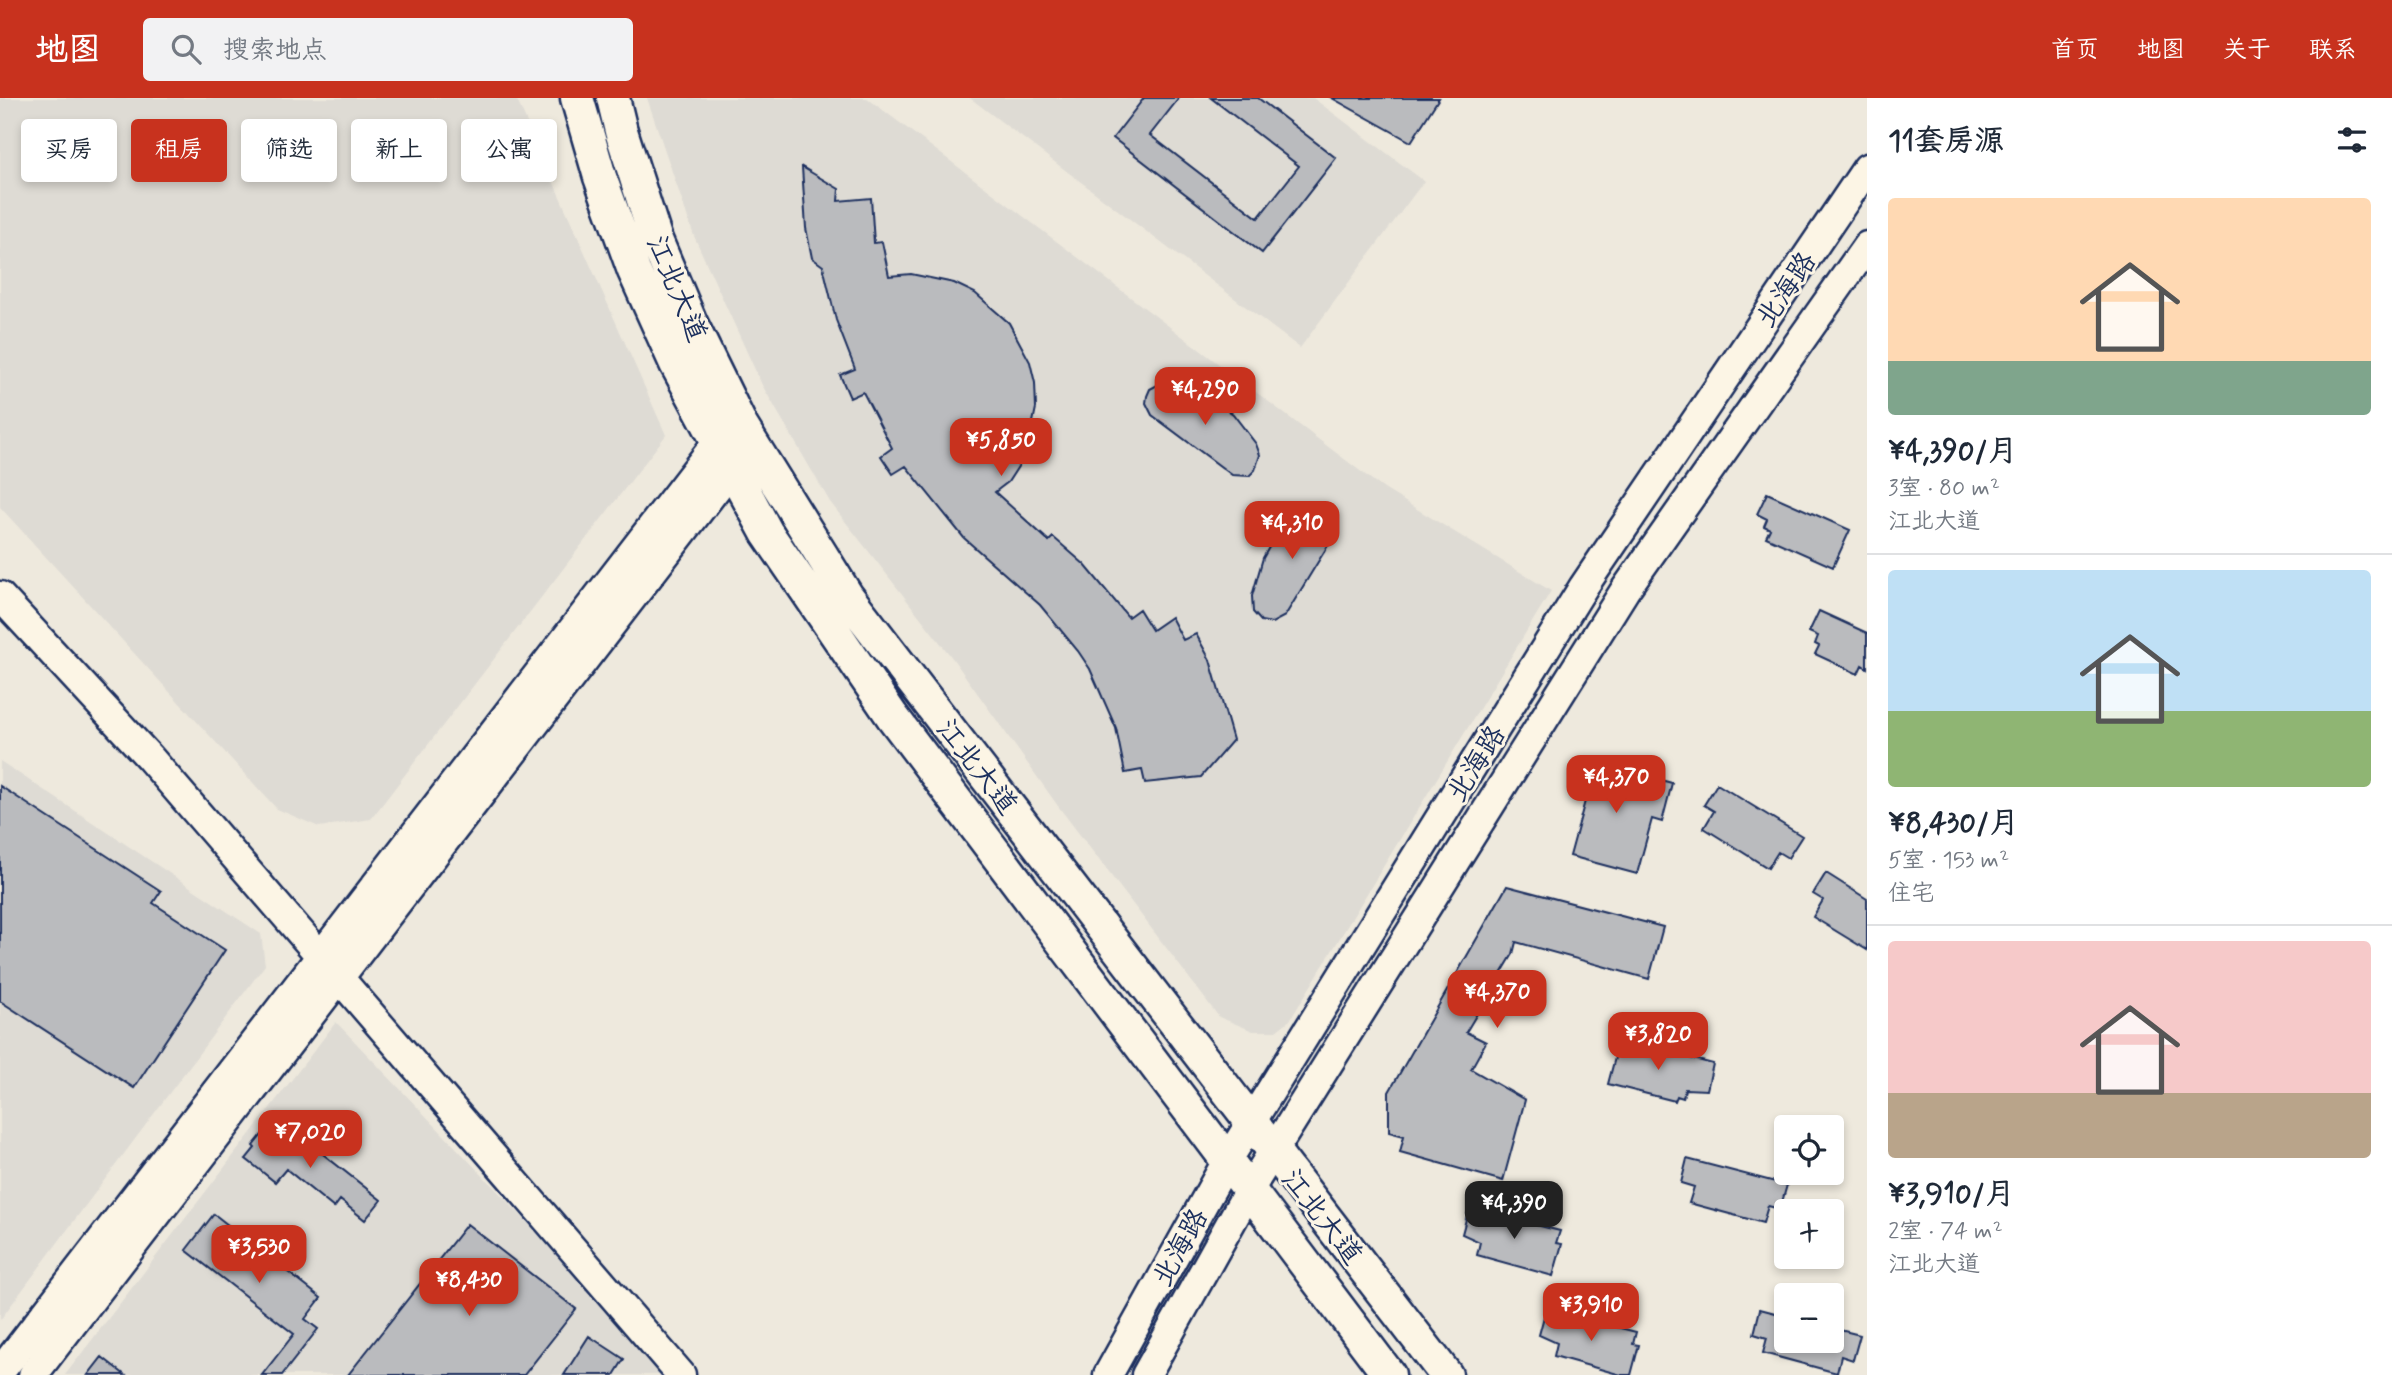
<!DOCTYPE html>
<html lang="zh">
<head>
<meta charset="utf-8">
<style>
	:root { --surface:#fff; --page:#f2f2f3; --text:#1f2937; --muted:#747a83; --line:#e0e1e3; --accent:#c8321e }
	body { margin:0; font-family:Mynerve,"LXGW WenKai TC",sans-serif; background:var(--page); color:var(--text); height:100vh; display:flex; flex-direction:column; font-size:26px; white-space:nowrap }
	* { box-sizing:border-box; margin:0 }
	p { font-size:23px; color:var(--muted) }
	.icon { flex:none; width:38px; height:38px; fill:none; stroke:currentColor; stroke-width:2; stroke-linecap:round; stroke-linejoin:round }
	.map { position:relative; flex:1; overflow:hidden }
	.side { display:flex; flex-direction:column; background:var(--surface); width:525px }
	.side>* { flex:none }
	.top-card { position:absolute; left:21px; top:21px; width:665px; height:63px; display:flex; gap:14px }
	.fabs { position:absolute; left:1774px; top:1017px; display:grid; gap:14px }
	.fabs a { display:grid; place-items:center; width:70px; height:70px; border-radius:7px; background:var(--surface); box-shadow:0 4px 10px #0003; font-size:35px }
	.price { position:absolute; translate:-50% -60px; padding:0 16px; border-radius:14px; background:var(--accent); color:#fff; font-size:23px; line-height:46px; filter:drop-shadow(0 2px 4px #0008) }
	.price::after { content:''; position:absolute; left:50%; top:42px; width:21px; height:16px; margin-left:-10px; background:inherit; clip-path:polygon(0 0,100% 0,50% 100%) }
	.price.current { background:#222; color:#fff }
	ul { padding:0; list-style:none }
	li { display:grid; align-content:center; gap:14px; height:371px; padding:0 21px }
	li+li { border-top:2px solid var(--line) }
	li span { display:grid; place-items:center; height:217px; border-radius:7px; color:#555 }
	li>.icon { margin-inline-start:auto }
	span .icon { width:126px; height:126px; fill:#fffc; stroke-width:1 }
	li b { font-size:30px }
	h2 { display:flex; justify-content:space-between; align-items:center; height:84px; padding:0 21px; font-size:30px }
	.tag { padding:0 24px; border-radius:7px; background:var(--surface); box-shadow:0 4px 10px #0003; font-size:24px; line-height:63px }
	.tag.current { background:var(--accent); color:#fff }
	header { display:flex; align-items:center; gap:42px; box-sizing:border-box; height:98px; padding:0 35px; background:var(--accent); color:#fff }
	header strong { font-size:33px }
	nav { display:flex; gap:38px; margin-inline-start:auto; font-size:24px }
	.search { width:490px; height:63px; background:var(--page); display:flex; align-items:center; gap:18px; box-sizing:border-box; padding:0 24px; border-radius:7px; color:var(--muted); font-size:26px }
	main { display:flex; flex:1; min-height:0 }
	.map>svg:first-child { display:block }
	.built { fill:#dedbd4 }
	.building { fill:#babbbe; stroke:#1b2f5e; stroke-width:2 }
	.lines { fill:none; stroke-linecap:round; stroke-linejoin:round }
	.secondary-casing { stroke:#1b2f5e; stroke-width:33 }
	.primary-casing { stroke:#1b2f5e; stroke-width:37 }
	.secondary { stroke:#fcf5e5; stroke-width:28 }
	.primary { stroke:#fcf5e5; stroke-width:32 }
	.labels { text-anchor:middle; stroke-width:6; stroke-linejoin:round; paint-order:stroke }
	.street-label { font-size:28px; fill:#1b2f5e; stroke:#fcf5e5 }
</style>
</head>
<body>
<header>
<strong>地图</strong>
<div class="search"><svg class="icon" aria-label="search" viewBox="0 0 24 24"><circle cx="10" cy="10" r="6"/><path d="M15 15l6 6"/></svg>搜索地点</div>
<nav><a>首页</a><a>地图</a><a>关于</a><a>联系</a></nav>
</header>
<main>
<div class="map">
<svg width="1867" height="1277" viewBox="0 0 1867 1277">
	<rect width="100%" height="100%" fill="#eee9dd"/>
	<filter id="ink" filterUnits="userSpaceOnUse"><feTurbulence type="fractalNoise" baseFrequency=".0143" numOctaves="2"/><feDisplacementMap in="SourceGraphic" scale="14" xChannelSelector="R" yChannelSelector="G"/><feConvolveMatrix kernelMatrix="1 2 1 2 8 2 1 2 1" color-interpolation-filters="sRGB"/></filter>
	<g filter="url(#ink)">
		<!-- built -->
		<path class="built" d="M0,0H516L666,337L371,721L319,729L277,711L0,409Z
			M647,0H867L1384,391L1551,493L1290,922L1276,933H1253L1219,919L1058,708L953,561L830,404L762,287L694,138Z
			M970,0H1313L1424,83L1300,250Z
			M0,663L261,836L265,867L0,1222Z
			M336,924L593,1193L664,1277H65Z"/>
		<!-- building -->
		<path class="building" d="M1144,0H1179L1150,37L1258,120L1299,68L1211,0H1258L1336,60L1262,155L1113,40Z
			M1332,0H1439L1411,44Z
			M802,69L839,91L838,103L871,100L874,145L882,144L889,178L911,176L954,185L975,195L1009,225L1030,264L1035,285L1036,310L1028,348L1019,367L1008,384L995,394L1049,443L1053,439L1085,467L1128,519L1139,511L1152,532L1171,519L1183,542L1196,536L1210,562L1233,642L1201,679L1145,685L1142,672L1125,675L1116,630L1090,571L1078,553L1040,507L964,440L906,368L893,376L881,358L892,350L863,294L850,300L840,277L855,271L836,222L823,168L812,160L806,130Z
			M1163,284L1205,296L1233,316L1256,346L1260,357L1255,372L1249,378L1232,377L1152,317L1146,305L1147,298L1150,291Z
			M1767,395L1850,432L1833,469L1766,439L1770,431L1764,428L1767,421L1757,416Z
			M1318,407H1328L1335,412L1338,421V431L1285,518L1272,525L1261,523L1253,514L1252,498L1263,460L1273,442L1291,423L1309,409Z
			M1819,513L1867,535V570L1862,567L1858,576L1815,556L1819,548L1815,546L1818,538L1809,534Z
			M1582,661L1672,685L1662,724L1652,721L1637,776L1570,758L1585,703L1571,699Z
			M1717,686L1802,738L1788,760L1778,754L1768,770L1704,730L1714,713L1704,707Z
			M0,688L161,793L153,805L225,852L134,990L0,903Z
			M1826,775L1867,801V852L1813,819L1823,802L1813,796Z
			M1507,788L1663,829L1649,881L1516,844L1513,856L1466,934L1486,944L1471,971L1525,1002L1503,1083L1400,1054L1404,1038L1389,1034V994Z
			M1624,943L1713,966L1707,992L1685,991L1683,1000L1677,998L1675,1003L1608,986L1617,952L1621,953Z
			M273,1023L292,1038L295,1034L381,1102L365,1122L340,1102L334,1110L286,1071L275,1084L246,1061L255,1050L253,1048Z
			M1687,1061L1787,1087L1780,1111L1768,1108L1763,1125L1689,1105L1694,1089L1681,1085Z
			M1469,1110L1560,1133L1556,1145L1562,1146L1553,1178L1477,1157L1480,1144L1462,1136Z
			M214,1116L321,1200L305,1221L318,1231L282,1277H262L294,1236L186,1152Z
			M467,1126L576,1211L524,1277H348Z
			M1546,1211L1636,1234L1633,1246L1639,1247L1631,1277H1621L1554,1258L1557,1245L1539,1237Z
			M1760,1211L1787,1218V1242H1832V1230L1860,1237L1853,1262L1841,1258L1837,1275L1763,1255L1767,1240L1754,1236Z
			M589,1238L624,1261L614,1277H564Z
			M102,1259L125,1277H88Z"/>
		<g class="lines">
			<!-- secondary casing -->
			<g class="secondary-casing">
				<path id="secondary" d="M0,498L150,660L681,1277
					M0,1274L718,343L733,334
					M33,1277L732,370L737,349
					M1108,1277L1227,1063L1584,488L1867,70
					M1146,1277L1249,1092L1625,492L1867,148"/>
			</g>
			<!-- primary casing -->
			<g class="primary-casing">
				<path id="primary" d="M577,0L600,79L634,173L676,266L767,435L892,618L1389,1277
					M613,0L621,33L656,142L691,225L742,329L847,498L1446,1277"/>
			</g>
			<!-- secondary -->
			<use href="#secondary" class="secondary"/>
			<!-- primary -->
			<use href="#primary" class="primary"/>
		</g>
	</g>
	<g class="labels">
		<!-- street labels -->
		<g class="street-label">
			<text transform="translate(678 190) rotate(67)" y="10">江北大道</text>
			<text transform="translate(1785 191) rotate(-56)" y="10">北海路</text>
			<text transform="translate(1475 665) rotate(-58)" y="10">北海路</text>
			<text transform="translate(978 668) rotate(52)" y="10">江北大道</text>
			<text transform="translate(1323 1118) rotate(52)" y="10">江北大道</text>
			<text transform="translate(1179 1149) rotate(-61)" y="10">北海路</text>
		</g>
	</g>
</svg>
<div class="fabs">
<a><svg class="icon" aria-label="locate" viewBox="0 0 24 24"><circle cx="12" cy="12" r="6"/><path d="M12 2v4M12 18v4M2 12h4M18 12h4"/></svg></a>
<a>+</a>
<a>−</a>
</div>
<b class="price" style="left:1205px;top:329px">¥4,290</b>
<b class="price" style="left:1001px;top:380px">¥5,850</b>
<b class="price" style="left:1292px;top:463px">¥4,310</b>
<b class="price" style="left:1616px;top:717px">¥4,370</b>
<b class="price" style="left:1497px;top:932px">¥4,370</b>
<b class="price" style="left:1658px;top:974px">¥3,820</b>
<b class="price" style="left:310px;top:1072px">¥7,020</b>
<b class="price current" style="left:1514px;top:1143px">¥4,390</b>
<b class="price" style="left:259px;top:1187px">¥3,530</b>
<b class="price" style="left:469px;top:1220px">¥8,430</b>
<b class="price" style="left:1591px;top:1245px">¥3,910</b>
<div class="top-card">
<a class="tag">买房</a>
<a class="tag current">租房</a>
<a class="tag">筛选</a>
<a class="tag">新上</a>
<a class="tag">公寓</a>
</div>
</div>
<section class="side">
<h2>11套房源<svg class="icon" aria-label="filters" viewBox="0 0 24 24"><path d="M4 7h16M4 17h16"/><circle cx="9" cy="7" r="2"/><circle cx="15" cy="17" r="2"/></svg></h2>
<ul>
<li><span style="background:linear-gradient(#ffd9b3 75%,#7fa58c 0)"><svg class="icon" aria-label="home" viewBox="0 0 24 24"><path d="M3 11l9-7 9 7M6 9v11h12V9"/></svg></span><div><b>¥4,390/月</b><p>3室 · 80 m²</p><p>江北大道</p></div></li>
<li><span style="background:linear-gradient(#bfe0f5 65%,#8fb573 0)"><svg class="icon" aria-label="home" viewBox="0 0 24 24"><path d="M3 11l9-7 9 7M6 9v11h12V9"/></svg></span><div><b>¥8,430/月</b><p>5室 · 153 m²</p><p>住宅</p></div></li>
<li><span style="background:linear-gradient(#f6c9c9 70%,#b9a48a 0)"><svg class="icon" aria-label="home" viewBox="0 0 24 24"><path d="M3 11l9-7 9 7M6 9v11h12V9"/></svg></span><div><b>¥3,910/月</b><p>2室 · 74 m²</p><p>江北大道</p></div></li>
</ul>
</section>
</main>
</body>
</html>
